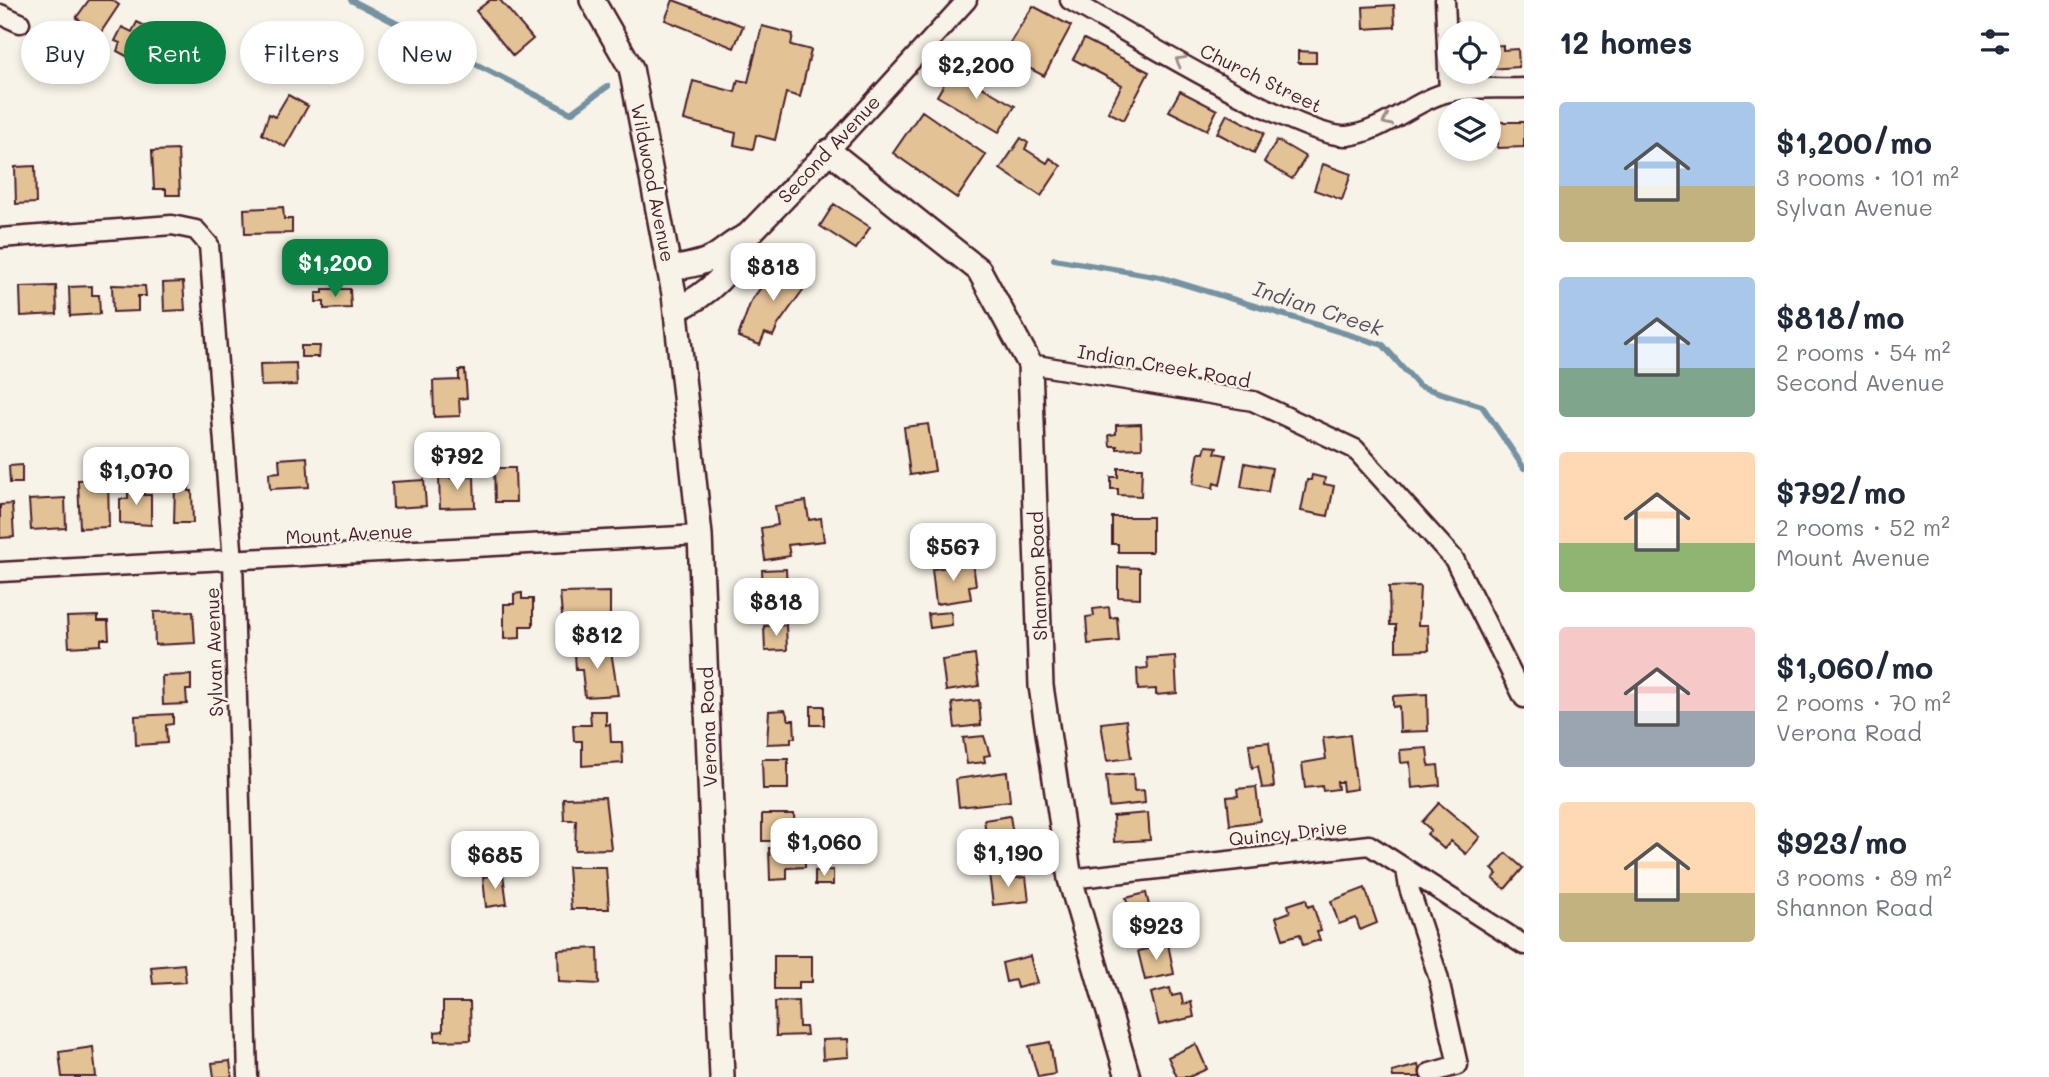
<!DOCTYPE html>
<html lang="en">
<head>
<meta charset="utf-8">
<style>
	:root { --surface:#fff; --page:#f2f2f3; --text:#1f2937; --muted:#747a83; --accent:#0b8043 }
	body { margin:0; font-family:Mali,sans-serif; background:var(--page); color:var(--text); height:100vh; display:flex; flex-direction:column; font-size:26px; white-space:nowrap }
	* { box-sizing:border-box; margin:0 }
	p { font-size:23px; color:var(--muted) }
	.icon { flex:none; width:38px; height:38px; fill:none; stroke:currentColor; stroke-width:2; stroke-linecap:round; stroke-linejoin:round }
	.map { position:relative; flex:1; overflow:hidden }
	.panel { display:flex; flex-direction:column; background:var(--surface); width:525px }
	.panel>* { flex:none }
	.banner { position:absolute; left:21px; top:21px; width:665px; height:63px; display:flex; gap:14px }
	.tools { position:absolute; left:1438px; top:21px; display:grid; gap:14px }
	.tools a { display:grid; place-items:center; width:63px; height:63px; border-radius:50%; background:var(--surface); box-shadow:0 4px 10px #0003; font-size:35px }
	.price { position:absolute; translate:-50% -60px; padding:0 16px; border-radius:14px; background:#fff; color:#222; font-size:23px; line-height:46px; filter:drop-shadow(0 2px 4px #0008) }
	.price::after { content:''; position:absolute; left:50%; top:42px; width:21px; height:16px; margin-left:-10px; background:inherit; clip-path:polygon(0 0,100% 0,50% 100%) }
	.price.selected { background:var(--accent); color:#fff }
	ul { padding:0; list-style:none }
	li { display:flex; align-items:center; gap:21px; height:175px; padding:0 35px }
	li span { display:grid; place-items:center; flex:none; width:196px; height:140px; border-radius:7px; color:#555 }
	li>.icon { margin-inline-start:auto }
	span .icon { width:84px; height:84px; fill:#fffc; stroke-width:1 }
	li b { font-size:30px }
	h2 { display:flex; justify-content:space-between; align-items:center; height:84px; padding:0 35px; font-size:30px }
	.pill { padding:0 24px; border-radius:32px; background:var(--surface); box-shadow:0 4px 10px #0003; font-size:24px; line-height:63px }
	.pill.selected { background:var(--accent); color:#fff }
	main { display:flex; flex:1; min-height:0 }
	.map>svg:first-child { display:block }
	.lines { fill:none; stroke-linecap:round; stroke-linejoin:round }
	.stream { stroke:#7592a2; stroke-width:6 }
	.building { fill:#e3c296; stroke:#4a1f2b; stroke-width:2 }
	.minor-casing { stroke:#4a1f2b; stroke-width:23 }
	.tertiary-casing { stroke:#4a1f2b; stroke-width:28 }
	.minor { stroke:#f7f3e8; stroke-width:18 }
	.tertiary { stroke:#f7f3e8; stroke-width:23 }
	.oneway { stroke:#a0898a }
	.labels { text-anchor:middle; stroke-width:5; stroke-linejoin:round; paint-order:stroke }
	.street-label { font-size:19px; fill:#4a1f2b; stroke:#f7f3e8 }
	.water-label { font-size:21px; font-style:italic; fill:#5c4f5d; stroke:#f7f3e8 }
</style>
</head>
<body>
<main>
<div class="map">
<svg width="1524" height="1077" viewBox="0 0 1524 1077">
	<rect width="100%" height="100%" fill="#f7f3e8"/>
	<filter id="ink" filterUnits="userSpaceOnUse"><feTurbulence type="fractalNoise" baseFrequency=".0143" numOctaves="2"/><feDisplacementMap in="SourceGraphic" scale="14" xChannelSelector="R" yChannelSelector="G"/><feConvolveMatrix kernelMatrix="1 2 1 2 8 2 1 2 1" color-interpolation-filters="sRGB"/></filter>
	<g filter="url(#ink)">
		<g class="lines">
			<!-- stream -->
			<path class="stream" d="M351,0L571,113L608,86
				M1054,259L1160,277L1383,345L1419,386L1482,406L1524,468"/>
		</g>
		<!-- building -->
		<path class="building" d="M89,0H112L119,5L101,32L94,27L89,33L77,25L80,20L76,18Z
			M490,0H500L533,39L513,56L476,11Z
			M673,0L743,26L734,48L665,20Z
			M1394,5L1395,27L1364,29L1363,7Z
			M1033,6L1071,26L1044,76L1021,64L1026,56L1008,46Z
			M137,22L155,31L142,56L137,53L134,60L117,51L120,43L115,41L122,27L132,32Z
			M762,26L793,34L791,45L811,50L800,97L786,93L775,140L756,135L753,149L734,145L736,133L684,120L693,81L735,92L738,80L748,82Z
			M1084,39L1149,72L1124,120L1108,112L1122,85L1073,59Z
			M1503,45V50L1518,49L1519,67L1489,69V46Z
			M1298,51L1316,52V63H1298Z
			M952,70L1015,106L999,132L937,96Z
			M1180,91L1217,110L1207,130L1169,111Z
			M288,95L308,106L285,147L262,134L269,114L275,117Z
			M922,111L986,155L957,198L893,153Z
			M1227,114L1264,133L1254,153L1217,133Z
			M1498,122H1524V147L1498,148Z
			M1021,138L1028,143L1025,149L1047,163L1050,158L1061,166L1041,196L1000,169Z
			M1277,140L1306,157L1292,179L1264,162Z
			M178,150L180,195H166V189H154L152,151Z
			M1323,164L1351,174L1342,200L1314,190Z
			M35,166L36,203L16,204L15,167Z
			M834,204L870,227L856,249L820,226Z
			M283,207L284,219H292V233L245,234L244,209Z
			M782,259L810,280L778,325L773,336L765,333L760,345L738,337L751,301Z
			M183,282L185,310L164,311L163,283Z
			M112,285L145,286L146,296H138V311L113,312Z
			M56,286L57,314L21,316L20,287Z
			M92,286V295H99L100,314L70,316L69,287Z
			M323,289H350L351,308L324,309V302H316V293H323Z
			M301,346H320L319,357H301Z
			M296,363L297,385L261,386L260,364Z
			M459,370H465L467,398L459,399L460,416L434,417L433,381L459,380Z
			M928,424L935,471L910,475L904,427Z
			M1141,424L1142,448L1117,449V446H1110L1109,435L1116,434V425Z
			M1206,446L1217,447L1215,453L1226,455L1220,485L1214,483L1213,488L1193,484L1199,452L1204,453Z
			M307,457L309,487L270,489L269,473L280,472L279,459Z
			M1245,463L1272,468L1268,492L1241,487Z
			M22,465V483H10L9,466Z
			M494,468H515L516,502H495Z
			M1118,468H1142L1141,496L1118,495V489H1111V477H1118Z
			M1312,475L1325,478L1324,484L1334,486L1328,516L1301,511L1307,480H1311Z
			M474,477L475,507L440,508L439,478Z
			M108,479L109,527L80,528L78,480Z
			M424,480L426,506L393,508L392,482Z
			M128,486H144V495H151V525L120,523V499H128Z
			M175,486H189V491H192L193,523H174Z
			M65,498L66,528L31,530L29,500Z
			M806,501L809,520L821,518L824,541L788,545L790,556L765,560L761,528L778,525L775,506Z
			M12,504L14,537L0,538V505Z
			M1112,517H1152V552H1118V544H1112Z
			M973,564L976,585L969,586L971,599L936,604L932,569Z
			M1118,567L1140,568V598L1118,597Z
			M786,569L787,590H792L793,607L764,609L762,570Z
			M1420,586L1418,625H1428L1429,650L1396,651V625H1390L1389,587Z
			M610,592V625L563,627L560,593Z
			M522,593V599H533V626H520V638L504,639V604H514V594Z
			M1109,607L1110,618L1117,617L1119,641L1088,644L1086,617L1094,616L1093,609Z
			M193,611L195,643L155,645L154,612Z
			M951,612L952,625L930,628L928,614Z
			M98,616V621H108L109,639H101V645L69,647L67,617Z
			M786,625L787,650L765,651L764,626Z
			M610,645L618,695L585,697L582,670H576L575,654H583L582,647Z
			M975,655L979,686L946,691L942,660Z
			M1175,656L1177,693L1156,695V689L1138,690L1137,669L1148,668L1147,658Z
			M191,675V690H186L187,704L163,705L162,676Z
			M1427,694L1428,731L1400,732L1399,706L1393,707V696Z
			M979,700L981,725L955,728L952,703Z
			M811,706H824V725H811Z
			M785,710L789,720H794L795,738H791V743L767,744L769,711Z
			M590,711H606V725L610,724L611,742H622L623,763L582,766V741H574L573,725H591Z
			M173,714V724L166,725L167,743L136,745L135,716Z
			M1126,720L1131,758L1107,761L1101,723Z
			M1350,735L1357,789L1343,791L1342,782H1337L1338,789L1323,791L1322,786L1305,788L1302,763L1326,759L1323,738Z
			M984,736L990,755L984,756L985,762L967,764L963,738Z
			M1269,742L1274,787L1262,788L1258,766L1252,768L1249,744Z
			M1427,748L1429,766L1438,765L1440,785L1412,788L1410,762L1401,763L1400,750Z
			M762,759H788V789H763Z
			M1007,772L1010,801L959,807L956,779Z
			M1133,774L1134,791L1144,790L1145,803L1109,807L1106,776Z
			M1256,787L1260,821L1230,825L1227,797L1238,796L1237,789Z
			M605,797L611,849L575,850L576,820H564L563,798Z
			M1439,803L1480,837L1466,854L1451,841L1444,849L1427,834L1431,830L1422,822Z
			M1148,813L1150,840L1114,842L1113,816Z
			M762,814H794L795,841H762Z
			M1010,816L1016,854L990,858L984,820Z
			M798,847V852H805V867L787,868V879L770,880L769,848Z
			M1506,853L1523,868L1505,889L1493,879L1497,874L1492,869Z
			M568,867H606L609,909H571Z
			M833,870V885H815V871Z
			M1005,871L1006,879L1026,877L1029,901L993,905L989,873Z
			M503,874L507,904L486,907L483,877Z
			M1365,888L1377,923L1360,930L1356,918L1339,924L1331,901Z
			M1146,893L1154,926L1134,931L1126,898Z
			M1306,899L1308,907L1313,905L1321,931L1317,932L1320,940L1303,945L1300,934L1283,939L1276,917L1290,912L1288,905Z
			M1168,944L1174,974L1145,980L1138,951Z
			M598,948L599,984L559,982L558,950Z
			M774,956H812V982H799V989H774Z
			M1030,956L1037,983L1017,988L1015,980L1006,982L1002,963Z
			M184,964L186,982L153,984L151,967Z
			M1170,988L1172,996L1181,994L1183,1004L1191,1002L1194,1017L1159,1025L1151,993Z
			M798,1001L799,1027H806L807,1035L776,1036L775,1002Z
			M443,1002H470L471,1040L435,1041V1032L443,1031Z
			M848,1039L849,1057L823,1059L822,1040Z
			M1050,1042L1055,1074L1038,1077L1029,1046Z
			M1196,1044L1207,1069L1189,1077H1177L1168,1057Z
			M93,1047L96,1077H62L59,1052Z
			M230,1061L232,1077H214L212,1063Z
			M1418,1065L1421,1077H1393L1392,1072Z"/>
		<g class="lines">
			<!-- minor casing -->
			<g class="minor-casing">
				<path id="minor" d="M1070,0C1117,26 1303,140 1347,136C1384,132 1414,100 1449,92C1472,86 1501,89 1524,88
					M1445,0L1449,92
					M0,14L20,23
					M829,151L967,0
					M0,238L172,225L196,230L209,245L233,562L248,1077
					M1030,364L1253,401L1355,449L1454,559L1524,698
					M0,572L700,535
					M1406,869L1409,888L1438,976L1458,1065L1430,1073
					M1070,879L1369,845L1524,945"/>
			</g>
			<!-- tertiary casing -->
			<g class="tertiary-casing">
				<path id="tertiary" d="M592,0L631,68L674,294L700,535L722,1077
					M669,269C685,266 700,265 714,257C726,250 733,241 747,236
					M676,309C706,297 737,268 747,236L829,151L979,270L1030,364L1041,686L1070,879L1128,1077"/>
			</g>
			<!-- minor -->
			<use href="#minor" class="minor"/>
			<!-- tertiary -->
			<use href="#tertiary" class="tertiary"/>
		</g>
		<!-- one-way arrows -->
		<defs><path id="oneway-chevron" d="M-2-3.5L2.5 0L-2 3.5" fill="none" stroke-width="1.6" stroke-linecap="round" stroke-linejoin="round" transform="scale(1.75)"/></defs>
		<g class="oneway">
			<use href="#oneway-chevron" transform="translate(1180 61) rotate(-151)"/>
			<use href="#oneway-chevron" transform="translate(1387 121) rotate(156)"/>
		</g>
	</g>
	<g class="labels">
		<!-- street labels -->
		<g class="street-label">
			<text transform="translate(1261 78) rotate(26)" y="7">Church Street</text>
			<text transform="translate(829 149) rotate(-47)" y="7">Second Avenue</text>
			<text transform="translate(653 183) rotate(79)" y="7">Wildwood Avenue</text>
			<text transform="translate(1164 366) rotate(10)" y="7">Indian Creek Road</text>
			<text transform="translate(349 534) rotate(-3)" y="7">Mount Avenue</text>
			<text transform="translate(1038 576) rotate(-92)" y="7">Shannon Road</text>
			<text transform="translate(214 652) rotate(-92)" y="7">Sylvan Avenue</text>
			<text transform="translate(708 727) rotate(-92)" y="7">Verona Road</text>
			<text transform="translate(1288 833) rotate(-6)" y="7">Quincy Drive</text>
		</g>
		<!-- water labels -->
		<g class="water-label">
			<text transform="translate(1318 309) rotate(18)" y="7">Indian Creek</text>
		</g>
	</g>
</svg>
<div class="tools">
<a><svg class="icon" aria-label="locate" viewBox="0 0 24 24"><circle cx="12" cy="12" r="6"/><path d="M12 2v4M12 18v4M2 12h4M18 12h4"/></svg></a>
<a><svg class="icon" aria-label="layers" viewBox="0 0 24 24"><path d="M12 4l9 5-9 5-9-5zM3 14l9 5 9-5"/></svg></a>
</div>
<b class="price" style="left:976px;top:101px">$2,200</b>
<b class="price selected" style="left:335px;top:299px">$1,200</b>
<b class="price" style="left:773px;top:303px">$818</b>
<b class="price" style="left:457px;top:492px">$792</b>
<b class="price" style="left:136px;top:507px">$1,070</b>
<b class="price" style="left:953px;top:583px">$567</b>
<b class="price" style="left:776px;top:638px">$818</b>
<b class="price" style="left:597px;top:671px">$812</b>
<b class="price" style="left:824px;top:878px">$1,060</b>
<b class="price" style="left:1008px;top:889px">$1,190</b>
<b class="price" style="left:495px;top:891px">$685</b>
<b class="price" style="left:1156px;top:962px">$923</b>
<div class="banner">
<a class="pill">Buy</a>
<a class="pill selected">Rent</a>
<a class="pill">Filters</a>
<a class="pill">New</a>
</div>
</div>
<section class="panel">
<h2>12 homes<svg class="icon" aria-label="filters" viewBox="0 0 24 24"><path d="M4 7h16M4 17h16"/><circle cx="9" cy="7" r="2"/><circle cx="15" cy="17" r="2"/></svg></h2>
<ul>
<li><span style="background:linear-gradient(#a9c7e8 60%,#c2b280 0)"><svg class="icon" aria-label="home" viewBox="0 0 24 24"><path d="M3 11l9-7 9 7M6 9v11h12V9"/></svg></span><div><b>$1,200/mo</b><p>3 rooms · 101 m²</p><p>Sylvan Avenue</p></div></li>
<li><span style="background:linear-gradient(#a9c7e8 65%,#7fa58c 0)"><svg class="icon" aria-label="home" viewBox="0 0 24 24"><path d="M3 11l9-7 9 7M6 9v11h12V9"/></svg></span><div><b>$818/mo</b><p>2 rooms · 54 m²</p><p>Second Avenue</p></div></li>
<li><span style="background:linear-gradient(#ffd9b3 65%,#8fb573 0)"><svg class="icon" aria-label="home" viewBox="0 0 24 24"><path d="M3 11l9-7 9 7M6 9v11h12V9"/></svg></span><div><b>$792/mo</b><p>2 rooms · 52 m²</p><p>Mount Avenue</p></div></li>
<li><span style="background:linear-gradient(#f6c9c9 60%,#9aa5b1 0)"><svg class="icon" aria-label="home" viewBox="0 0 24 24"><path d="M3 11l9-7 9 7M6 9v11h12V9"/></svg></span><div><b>$1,060/mo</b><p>2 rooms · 70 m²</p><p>Verona Road</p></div></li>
<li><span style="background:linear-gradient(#ffd9b3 65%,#c2b280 0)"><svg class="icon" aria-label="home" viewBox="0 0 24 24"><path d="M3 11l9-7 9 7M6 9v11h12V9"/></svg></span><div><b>$923/mo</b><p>3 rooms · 89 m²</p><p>Shannon Road</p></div></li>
</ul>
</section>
</main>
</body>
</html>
